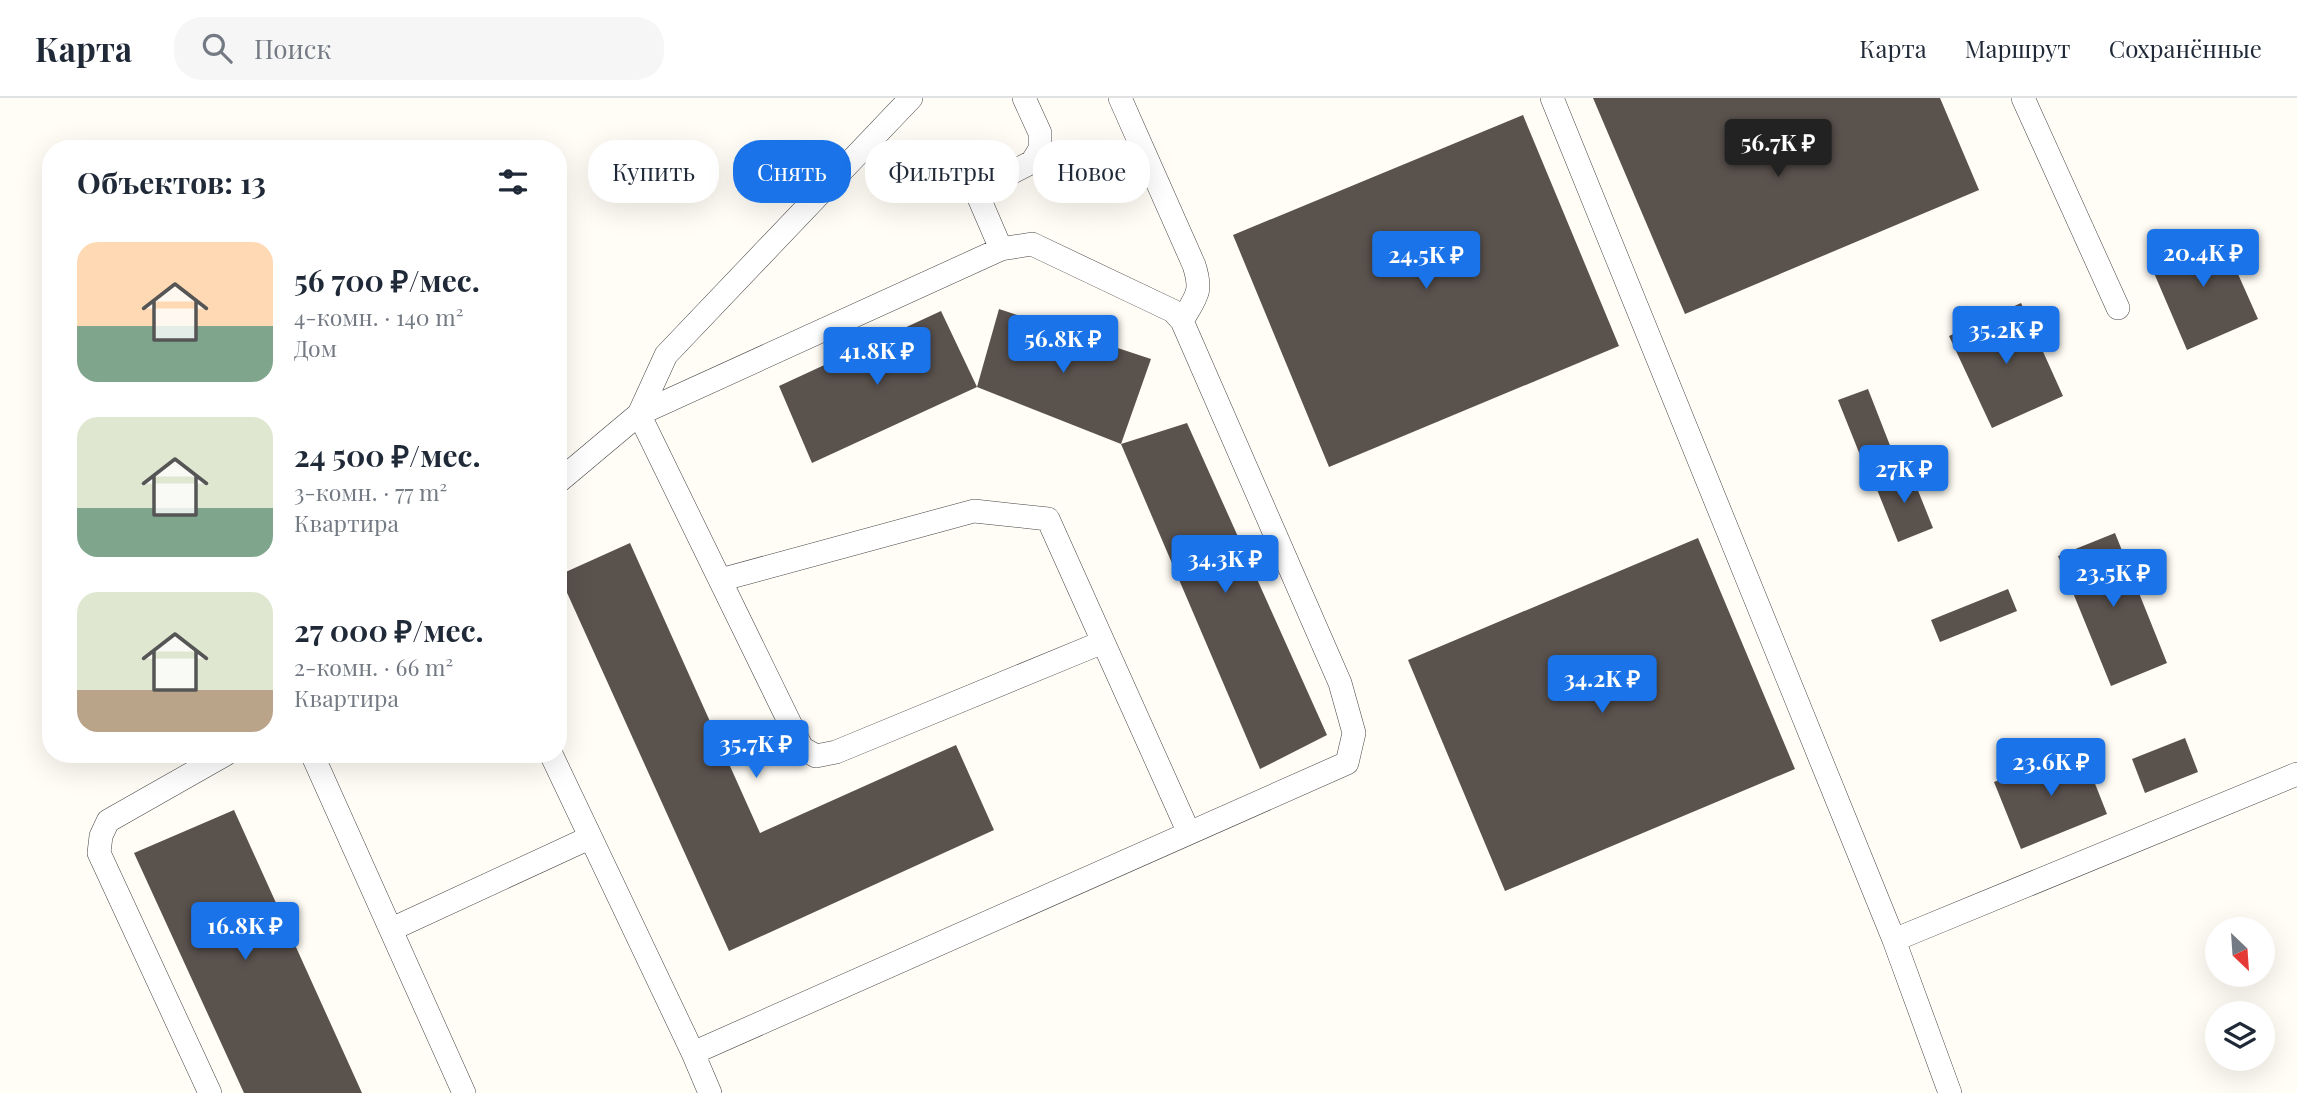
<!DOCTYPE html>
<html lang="ru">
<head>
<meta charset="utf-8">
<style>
	:root { --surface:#fff; --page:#f6f6f7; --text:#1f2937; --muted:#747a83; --line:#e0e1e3; --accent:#1a73e8 }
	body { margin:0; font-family:"Playfair Display",serif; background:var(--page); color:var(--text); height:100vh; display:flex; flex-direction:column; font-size:26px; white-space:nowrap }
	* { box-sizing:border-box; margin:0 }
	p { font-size:23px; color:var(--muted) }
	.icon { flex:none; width:38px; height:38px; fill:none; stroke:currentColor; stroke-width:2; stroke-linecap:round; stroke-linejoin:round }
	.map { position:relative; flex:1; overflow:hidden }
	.sheet { position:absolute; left:42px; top:42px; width:525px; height:623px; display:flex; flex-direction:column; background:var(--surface); border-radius:28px; box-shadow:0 7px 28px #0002 }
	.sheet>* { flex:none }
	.hud { position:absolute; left:588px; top:42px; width:665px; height:63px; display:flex; gap:14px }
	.needle { width:46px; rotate:155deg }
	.tools { position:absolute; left:2205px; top:819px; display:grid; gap:14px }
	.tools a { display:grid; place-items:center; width:70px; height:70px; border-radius:50%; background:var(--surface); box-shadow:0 7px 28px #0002; font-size:35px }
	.price { position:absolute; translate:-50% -60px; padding:0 16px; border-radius:7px; background:var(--accent); color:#fff; font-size:23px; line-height:46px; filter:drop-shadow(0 2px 4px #0008) }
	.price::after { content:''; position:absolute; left:50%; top:42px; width:21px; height:16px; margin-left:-10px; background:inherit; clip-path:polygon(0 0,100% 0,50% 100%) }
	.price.selected { background:#222; color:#fff }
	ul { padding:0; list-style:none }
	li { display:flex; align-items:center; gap:21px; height:175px; padding:0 35px }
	li span { display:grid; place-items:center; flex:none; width:196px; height:140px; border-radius:21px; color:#555 }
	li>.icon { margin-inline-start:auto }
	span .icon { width:84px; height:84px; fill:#fffc; stroke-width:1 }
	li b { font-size:30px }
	h2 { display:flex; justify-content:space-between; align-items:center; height:84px; padding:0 35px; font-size:30px }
	.tag { padding:0 24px; border-radius:28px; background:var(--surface); box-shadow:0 7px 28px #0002; font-size:24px; line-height:63px }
	.tag.selected { background:var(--accent); color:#fff }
	header { display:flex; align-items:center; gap:42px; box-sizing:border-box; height:98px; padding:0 35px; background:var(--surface); border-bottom:2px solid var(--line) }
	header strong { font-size:33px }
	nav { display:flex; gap:38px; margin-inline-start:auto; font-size:24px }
	.search { width:490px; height:63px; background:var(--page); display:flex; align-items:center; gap:18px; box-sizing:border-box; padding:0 24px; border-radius:28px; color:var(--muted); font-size:26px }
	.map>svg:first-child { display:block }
	.building { fill:#5a524d }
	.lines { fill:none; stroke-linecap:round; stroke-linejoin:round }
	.service-casing { stroke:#444; stroke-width:24 }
	.service { stroke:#fff; stroke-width:23 }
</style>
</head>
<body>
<header>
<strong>Карта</strong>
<div class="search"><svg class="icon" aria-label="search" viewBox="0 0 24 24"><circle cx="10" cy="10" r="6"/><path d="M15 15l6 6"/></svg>Поиск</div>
<nav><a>Карта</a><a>Маршрут</a><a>Сохранённые</a></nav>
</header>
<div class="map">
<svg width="2297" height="995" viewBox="0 0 2297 995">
	<rect width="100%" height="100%" fill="#fffdf5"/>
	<!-- building -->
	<path class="building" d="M1593,0H1940L1979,92L1685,216Z
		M1523,17L1619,248L1329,369L1233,137Z
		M2218,131L2258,221L2187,252L2148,161Z
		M2021,205L2063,298L1992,330L1949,238Z
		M999,211L1151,261L1121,346L977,289Z
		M941,213L977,289L812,365L779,288Z
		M1868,291L1891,350L1862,362L1838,302Z
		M1187,325L1327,637L1260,671L1121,346Z
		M1909,370L1933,430L1898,444L1874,384Z
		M2115,435L2167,565L2111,588L2058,458Z
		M1698,440L1795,671L1505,793L1408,562Z
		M630,445L760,735L956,647L994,732L729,853L559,477Z
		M2008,491L2017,513L1940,544L1931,522Z
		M2185,640L2198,674L2145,695L2132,661Z
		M2081,650L2107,716L2021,751L1994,684Z
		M234,712L362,995H244L134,755Z"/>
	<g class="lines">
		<!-- service casing -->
		<g class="service-casing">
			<path id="service" d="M1120,0L1194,167C1203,195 1196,198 1182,223
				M1552,0L1894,842L1950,995
				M2023,0L2118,210
				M866,48L959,93H976L1032,64L1040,51V35L1024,0
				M976,93L1001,151
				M558,384L639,316L1001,151L1032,146L1173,213L1182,223L1340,585L1354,635L1347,665L693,955
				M720,482L639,316L666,257L911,0
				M1103,544L836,654L816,658L802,650L720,482L974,413L1048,421L1189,735
				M312,656L464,995
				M551,656L693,955L710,995
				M392,831L589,740
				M1894,842L2297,676
				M210,995L99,755L101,738L108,723L226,656"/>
		</g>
		<!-- service -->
		<use href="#service" class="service"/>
	</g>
</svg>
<div class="tools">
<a><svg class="needle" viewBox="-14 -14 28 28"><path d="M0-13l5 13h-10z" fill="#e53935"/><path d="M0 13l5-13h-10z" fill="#747a83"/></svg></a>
<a><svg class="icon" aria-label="layers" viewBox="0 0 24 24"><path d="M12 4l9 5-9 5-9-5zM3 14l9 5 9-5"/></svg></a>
</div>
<b class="price selected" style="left:1778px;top:81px">56.7K ₽</b>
<b class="price" style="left:2203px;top:191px">20.4K ₽</b>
<b class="price" style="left:1426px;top:193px">24.5K ₽</b>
<b class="price" style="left:2006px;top:268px">35.2K ₽</b>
<b class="price" style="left:1063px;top:277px">56.8K ₽</b>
<b class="price" style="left:877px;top:289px">41.8K ₽</b>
<b class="price" style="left:1904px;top:407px">27K ₽</b>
<b class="price" style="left:1225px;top:497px">34.3K ₽</b>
<b class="price" style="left:2113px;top:511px">23.5K ₽</b>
<b class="price" style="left:1602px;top:617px">34.2K ₽</b>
<b class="price" style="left:756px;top:682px">35.7K ₽</b>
<b class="price" style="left:2051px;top:700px">23.6K ₽</b>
<b class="price" style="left:245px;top:864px">16.8K ₽</b>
<div class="hud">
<a class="tag">Купить</a>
<a class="tag selected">Снять</a>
<a class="tag">Фильтры</a>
<a class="tag">Новое</a>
</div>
<section class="sheet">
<h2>Объектов: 13<svg class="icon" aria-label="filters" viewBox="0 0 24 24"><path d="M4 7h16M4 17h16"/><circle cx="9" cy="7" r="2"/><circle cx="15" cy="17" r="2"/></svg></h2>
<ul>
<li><span style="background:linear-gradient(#ffd9b3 60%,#7fa58c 0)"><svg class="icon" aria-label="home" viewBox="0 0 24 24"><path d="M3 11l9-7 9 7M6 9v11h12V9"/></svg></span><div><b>56 700 ₽/мес.</b><p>4-комн. · 140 m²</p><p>Дом</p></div></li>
<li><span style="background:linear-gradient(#dfe7d0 65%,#7fa58c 0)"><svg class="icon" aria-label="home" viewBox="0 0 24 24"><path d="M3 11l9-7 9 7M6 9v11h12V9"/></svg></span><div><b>24 500 ₽/мес.</b><p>3-комн. · 77 m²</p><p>Квартира</p></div></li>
<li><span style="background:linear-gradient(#dfe7d0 70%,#b9a48a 0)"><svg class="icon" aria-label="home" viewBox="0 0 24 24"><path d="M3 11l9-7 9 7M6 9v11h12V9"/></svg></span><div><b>27 000 ₽/мес.</b><p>2-комн. · 66 m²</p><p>Квартира</p></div></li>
</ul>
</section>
</div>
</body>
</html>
